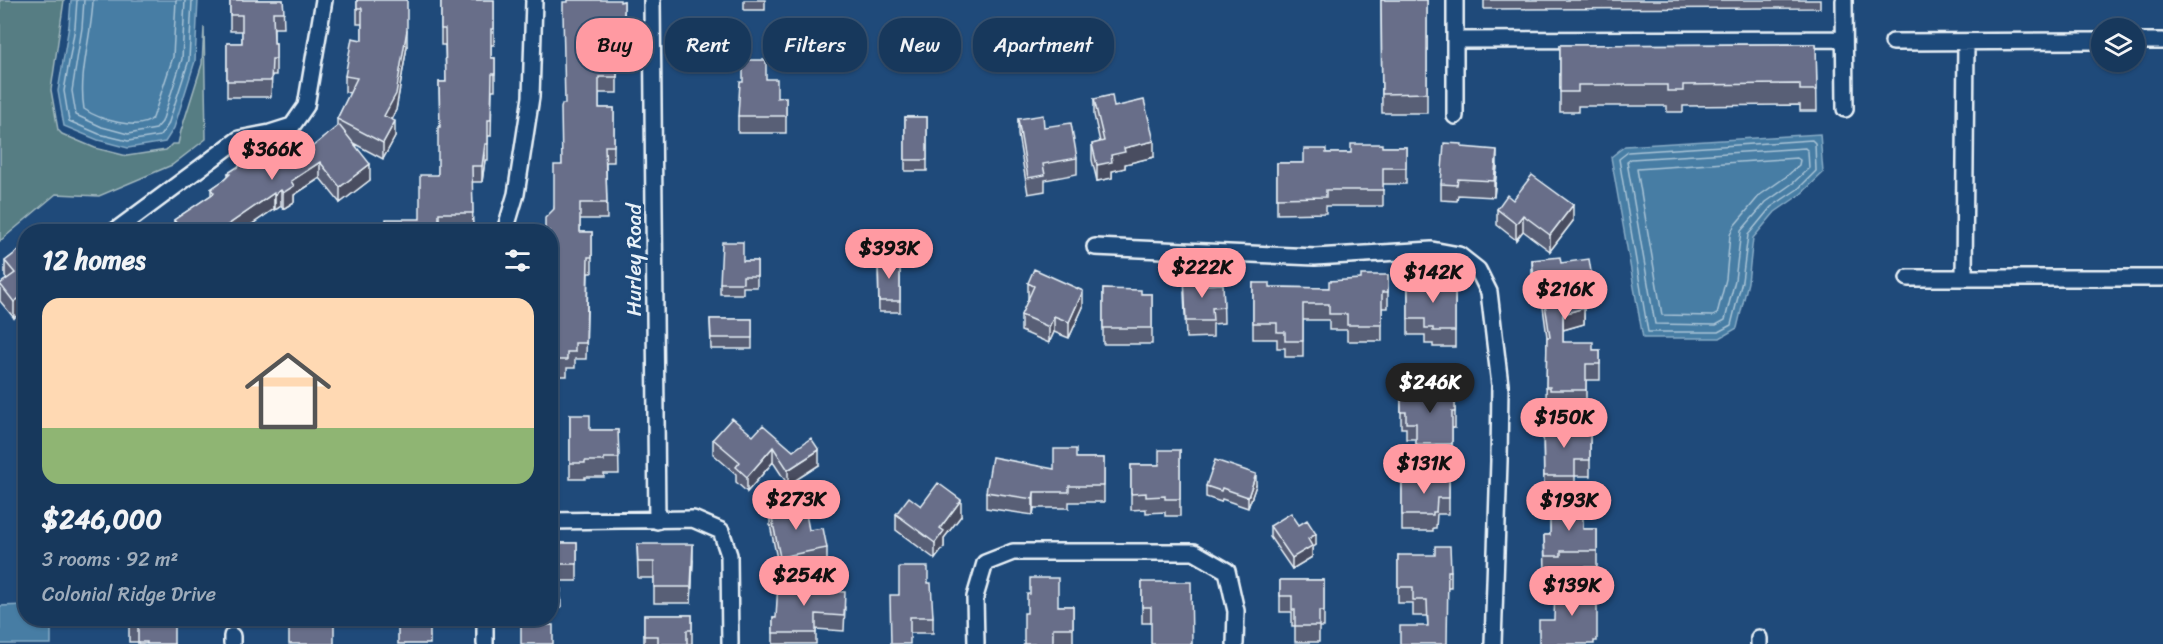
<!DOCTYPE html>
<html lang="en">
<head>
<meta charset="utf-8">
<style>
	:root { --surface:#17385c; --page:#244365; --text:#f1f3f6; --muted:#9eacbb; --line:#365272; --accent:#ff9aa2 }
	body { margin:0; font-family:Sriracha,sans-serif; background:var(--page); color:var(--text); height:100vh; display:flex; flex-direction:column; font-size:22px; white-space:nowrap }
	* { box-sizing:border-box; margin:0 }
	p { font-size:20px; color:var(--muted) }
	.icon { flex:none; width:33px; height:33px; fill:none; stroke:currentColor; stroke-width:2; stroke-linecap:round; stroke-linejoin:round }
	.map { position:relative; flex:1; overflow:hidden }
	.drawer { position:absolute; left:18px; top:224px; width:540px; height:402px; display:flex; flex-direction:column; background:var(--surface); border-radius:24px; box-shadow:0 2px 4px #0004,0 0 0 2px var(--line) }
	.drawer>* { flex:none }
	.top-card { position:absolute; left:576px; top:18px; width:570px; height:54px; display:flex; gap:12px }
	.tools { position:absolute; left:2091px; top:18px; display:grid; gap:12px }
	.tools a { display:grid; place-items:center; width:54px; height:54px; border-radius:50%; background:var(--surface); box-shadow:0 2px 4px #0004,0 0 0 2px var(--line); font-size:30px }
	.price { position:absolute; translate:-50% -51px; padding:0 14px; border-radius:21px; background:var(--accent); color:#111; font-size:20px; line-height:39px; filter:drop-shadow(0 2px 3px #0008) }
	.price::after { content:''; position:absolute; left:50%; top:36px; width:18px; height:14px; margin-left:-9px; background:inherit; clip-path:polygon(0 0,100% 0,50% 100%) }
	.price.current { background:#222; color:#fff }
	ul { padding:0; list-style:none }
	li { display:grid; align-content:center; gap:12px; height:318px; padding:0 24px }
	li+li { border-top:2px solid var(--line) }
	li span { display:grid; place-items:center; height:186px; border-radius:18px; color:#555 }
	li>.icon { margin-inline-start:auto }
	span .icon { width:108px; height:108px; fill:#fffc; stroke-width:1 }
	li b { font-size:26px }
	h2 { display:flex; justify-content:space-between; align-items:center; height:72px; padding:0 24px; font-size:26px }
	.pill { padding:0 21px; border-radius:24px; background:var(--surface); box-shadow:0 2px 4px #0004,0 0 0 2px var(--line); font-size:21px; line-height:54px }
	.pill.current { background:var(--accent); color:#111 }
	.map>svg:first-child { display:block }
	.green { fill:#577d83; stroke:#a0b7be; stroke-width:1.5 }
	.water { fill:#477da4; stroke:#87abc6; stroke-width:1.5 }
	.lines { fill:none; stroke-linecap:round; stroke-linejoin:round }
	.shore { stroke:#a8c3d6; stroke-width:1.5 }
	.minor-casing { stroke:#e8f1f8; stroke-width:20 }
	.minor { stroke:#1f4a7a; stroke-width:15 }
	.wall { fill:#595f76; stroke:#e8f1f8; stroke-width:1.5 }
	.shaded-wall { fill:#484d60; stroke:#e8f1f8; stroke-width:1.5 }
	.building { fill:#676e89; stroke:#e8f1f8; stroke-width:1.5 }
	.labels { text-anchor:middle; stroke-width:6; stroke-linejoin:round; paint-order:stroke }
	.street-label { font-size:21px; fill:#e8f1f8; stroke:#1f4a7a }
</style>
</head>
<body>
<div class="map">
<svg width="2163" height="644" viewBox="0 0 2163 644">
	<rect width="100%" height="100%" fill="#1f4a7a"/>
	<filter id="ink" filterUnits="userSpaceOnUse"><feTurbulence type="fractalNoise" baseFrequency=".0167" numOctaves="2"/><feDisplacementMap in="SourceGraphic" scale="12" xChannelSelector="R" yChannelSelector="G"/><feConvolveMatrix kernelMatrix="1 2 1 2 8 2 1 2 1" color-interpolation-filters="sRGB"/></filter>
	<g filter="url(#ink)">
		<!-- green -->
		<path class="green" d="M0,0H64L51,90L58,130L62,134L95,148L127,156L166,150L172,144H178L181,131L202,64L204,27L206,139L172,165L99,196L56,194L0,241Z"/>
		<!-- water -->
		<path class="water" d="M71,0H198L195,61L174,128L165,142L128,148L98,140L64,126L58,91L69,26Z
			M1820,134L1823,173L1801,194L1775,212L1753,238L1748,282L1737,328L1720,338H1643L1611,157L1625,146Z
			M25,605L26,618H51V644H0V606Z"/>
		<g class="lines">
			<!-- shore -->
			<path class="shore" d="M77,0L75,27L64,91L69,121L99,134L128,141L160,136L168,125L189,60L192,0
				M84,0L82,28L72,91L76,115L102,127L128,134L156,129L162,122L182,59L185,0
				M93,0C92,36 78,73 84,109C98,119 139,132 153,118L173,57L176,0
				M1812,140L1815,143L1816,171L1798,189L1771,207L1748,235L1742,281L1731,325L1718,332H1648L1619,159L1628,152Z
				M1805,148L1808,151L1809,168L1793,183L1766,202L1741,231L1735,280L1725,320L1716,325L1655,324L1627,162L1631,159Z
				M1797,158L1800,160L1799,165L1787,176L1760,195L1734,226L1730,235L1726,279L1717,314L1713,316L1662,315L1637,169Z"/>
			<!-- minor casing -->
			<g class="minor-casing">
				<path id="minor" d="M652,0L657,521
					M1455,0V116
					M1844,0L1845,109
					M1455,40L1844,39
					M2134,41H2163
					M1893,42L2102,41
					M115,231L239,139L270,133L292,126L306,106L324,0
					M505,231L516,194L531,97L534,0
					M1095,247L1315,257L1432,250L1459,255L1478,270L1489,292L1500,385L1499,461L1493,644
					M1908,278H1964L1966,42
					M1964,278H2163
					M550,521L693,519L721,531L729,555L730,644
					M232,636V644
					M1759,638V644
					M485,644V618
					M976,644L975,597L985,563L1013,552H1194L1227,571L1236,611L1235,644"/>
			</g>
			<!-- minor -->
			<use href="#minor" class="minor"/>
		</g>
		<!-- wall -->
		<path class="wall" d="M230,0H283L284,28H274V43H276V75H272L271,97H227V43H242V31H230Z
			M357,0L407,46L396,110L391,120L395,137L383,159L355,144L370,180L340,203L320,178L294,195V202L283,209L281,206L275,210L274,209L242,231H174V220L211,195V189L224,180L228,176V173L267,158H276L291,152L301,156L337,127V119L350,93L345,92V76L362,40V24H357Z
			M441,0H494V45H491V58H495V90H492L491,136H488V160H485L482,182H472L473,229H439L420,219L438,175L440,127L439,82H446L445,45H441Z
			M744,0H765V10H744Z
			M1381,0H1427V113H1382Z
			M1484,0H1820V8L1484,9Z
			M624,1V48H617V93H599V108H614V162H606L607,219H580V232H592V273H588L586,359H575V368H567V376H550V231L562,165L565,104L620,2Z
			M1816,44L1817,111H1800V105L1683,106V112H1667V106H1578V112H1560V45Z
			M766,79L777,98L786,97V133H738V116Z
			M1094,99L1114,107L1154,157L1125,164V168L1112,171V178L1097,181L1092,160V144L1100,142L1094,115Z
			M905,117H927V171H905Z
			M1018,119L1044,127L1077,158V174L1045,180V191L1028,194L1018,135Z
			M1382,147H1406V184H1383V206H1326V213L1277,214V163H1304L1326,153H1351Z
			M1462,147L1497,166L1494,197L1458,195L1457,201L1441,200V184Z
			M1513,200L1573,221L1550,251L1523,231L1516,240L1497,225V209Z
			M26,245L14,318L0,301V284L7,279L5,277V261Z
			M878,259H900V312H879Z
			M1532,260L1561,263L1594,290V306L1584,308V324L1563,330V342L1593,350H1600V380H1586V406H1550V403H1546L1547,337L1542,300L1535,301L1532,276Z
			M743,261H757V287H743V294H720V283Z
			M1388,275V308H1382V341H1347V330H1329V320H1303V357H1285V348H1277V339H1253V283L1270,287L1329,288L1361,279Z
			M1455,279V347H1433V344H1425V335H1408V282H1432Z
			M1028,283L1083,307L1069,338L1054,332L1049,343L1021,331V315L1028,300Z
			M1223,284L1224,323L1213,324V337L1186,338L1184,292L1203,285Z
			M1103,289L1141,294H1152V344H1103Z
			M710,319H752V349H711Z
			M1401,390H1455V428H1452V460H1416V439H1406V428H1401Z
			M570,415L590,430H618L619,474H604V477H585V479H570Z
			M1543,423L1559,429H1590V476H1575V492H1544Z
			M753,436L793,451L819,465L788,485L773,462L747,492L736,482V474L713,454V439Z
			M1180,450V516H1165V512L1146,513V509L1131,510V465H1159Z
			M1076,458H1104V502H1069V508H1034L1033,515L986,508V492L1054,469Z
			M1449,474V514H1437L1436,528H1433V531H1402V480H1432Z
			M1256,485L1248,508L1222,499L1221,502L1206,497V486Z
			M921,506L961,516L944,538V547L935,559L896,530V514Z
			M770,509L809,530L827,548V564L780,573L770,525Z
			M1299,525L1316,545L1312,548V557L1292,569L1270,537V526Z
			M1583,529H1597V567H1561V572H1545L1544,535H1550Z
			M550,543H577V581H560L561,608H550Z
			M637,544L693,560L691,603H654V578H638Z
			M1398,555L1451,571V587H1448L1428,626L1427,616H1413V603H1398Z
			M1280,580H1324V627H1319V642H1295V626H1292V612H1280Z
			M1142,582L1192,644L1151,623H1142Z
			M928,583L933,617V633H910L899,595Z
			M807,590L845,607L844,631L816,629V644H773V618H776Z
			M1058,606H1073V644H1024Z
			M644,615H692V644H644Z
			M129,618L165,624L174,644H138V642H129Z"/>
		<!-- shaded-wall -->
		<path class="shaded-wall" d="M407,30V46L396,110L384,132V116Z
			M395,121V137L383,159V143Z
			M1154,141V157L1125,164V168L1112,171V178L1097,181V165L1111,155L1124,148Z
			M485,144V160L482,182V166Z
			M1497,150V166L1494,197V181Z
			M320,162V178L294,195V202L283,209V193L291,181Z
			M370,164V180L340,203V187Z
			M281,190V206L275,210V194Z
			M274,193V209L242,231H225V227Z
			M1573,205V221L1550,251V235Z
			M1523,215V231L1516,240V224Z
			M1083,291V307L1069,338V322Z
			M26,293V309L14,318V302Z
			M1584,308V324L1563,330V314Z
			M1054,316V332L1049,343V327Z
			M773,447V462L747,492V477Z
			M819,450V465L788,485V470Z
			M1256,474V485L1248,508V497Z
			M1034,492V508L1033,515V499Z
			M961,500V516L944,538V547L935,559V543L940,528Z
			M1316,534V545L1312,548V557L1292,569V558L1308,539Z
			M693,544V560L691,603V587Z"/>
		<!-- building -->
		<path class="building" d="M230,0H283L284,12H273L274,43H276V59H272L271,81H227V43H242V15H230Z
			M357,0H407V30L396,94L384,116L395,121L383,143L337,119L357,78L345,76L352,38L362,40V8H357Z
			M441,0H494V29H491V58H495V74H492L491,120H488V144H485L482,166H472L473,213H439V231H386V219H420V175H438V127H440L439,82H446L445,29H441Z
			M568,0H620V2L624,1V32H617V77H599V108H614V146H605L607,203H580V232H592V257H588L586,343H575V352H567V360H550V231H545V218L554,209V165H562L561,108L562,104H565L563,12V2H568Z
			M1381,0H1427V93L1382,94Z
			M1816,44L1817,90H1800V84L1683,85V91H1667V85H1578V92H1560V45Z
			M743,60H766V79H777V98L786,97V116H738L740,82H743Z
			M1112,95L1114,107L1144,100L1154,141L1124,148L1125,152L1111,155L1112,162L1097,165L1092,144L1104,141L1094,99Z
			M1043,115L1044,127L1071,123L1077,158L1043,164L1045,175L1028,178L1018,119Z
			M905,117H927V160H905Z
			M339,125L370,164L340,187L320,162L291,181L294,186L283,193L281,190L275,194L274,193L225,227L228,231H182L174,220L214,193L211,189L224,180L230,174L228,173L262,151L267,158L274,155L276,158L289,149L291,152L296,148L301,156Z
			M1444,143L1462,144V147L1497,150L1494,181L1458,179L1457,185L1441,184Z
			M1351,144H1382V147H1406V168H1383V190H1326V197L1277,198V163H1304V149H1326V153H1351Z
			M1532,175L1573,205L1550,235L1523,215L1516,224L1497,209L1507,195L1513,200Z
			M722,242H743V261H757V276H743V283H720Z
			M26,245V293L14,302L0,284L15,273L5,261Z
			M1560,257L1561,263L1589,259L1594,290L1581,292L1584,308L1563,314V342H1593V350H1600V364H1586V390H1550V387H1546L1547,337H1550L1542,284L1535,285L1532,260Z
			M878,259H900V301H879Z
			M1034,269L1083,291L1069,322L1054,316L1049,327L1021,315L1034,286L1028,283Z
			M1203,275V285L1223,284L1224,307L1212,308L1213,321H1186L1184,276Z
			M1361,275H1388V292H1382V325H1347V314H1329V304H1303V341H1285V332H1277V323H1253V283H1270V287L1329,288V281L1361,279Z
			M1432,279H1455V331H1433V328H1425V319H1408V282H1432Z
			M1103,289L1141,290V294H1152V328H1103Z
			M710,319H752V338H711Z
			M1401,390H1455V412H1452V444H1416V423H1406V412H1401Z
			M570,415H590V430H618L619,458H604V461H585V463H570Z
			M732,418L753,436L763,425L793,451L811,438L819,450L788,470L773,447L747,477L736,467L740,462L713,439Z
			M1543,423H1559V429H1590V460H1575V476H1544Z
			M1054,449H1076V458H1104V486H1069V492H1034L1033,499L986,492L992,457L1054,469Z
			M1159,450H1180V499H1165V496L1146,497V493L1131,494V465H1159Z
			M1215,460L1256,474L1248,497L1222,488L1221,491L1206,486Z
			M1432,474H1449V498H1437L1436,512H1433V515H1402V480H1432Z
			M938,483L961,500L940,528L944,531L935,543L896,514L909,497L921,506Z
			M804,503L809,530L823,528L827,548L780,557L770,509Z
			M1550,506H1583V529H1597V551H1561V556H1545L1544,535H1550Z
			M1291,513L1299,525L1307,520L1316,534L1308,539L1312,546L1292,558L1270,526Z
			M550,543H577V564H560L561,592H550Z
			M637,544H693L691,587H654V562H638Z
			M1435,546H1450L1451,571H1448L1447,644H1400V626H1428L1427,600H1413V587H1398V555H1435Z
			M899,567H928V583H931L933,617H910V644H891L890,595H899Z
			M1030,578H1058V606H1073V628H1053V644H1024V613H1027V594H1030Z
			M1280,580H1324V611H1319V626H1295V610H1292V596H1280Z
			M778,582H807V590L845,592L844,616L816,614V633H773V618H776Z
			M1142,582H1191L1192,644H1151V607H1142Z
			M1597,586V641H1594V644H1539V620H1554L1555,587Z
			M644,615H692V630H687V644H658V636H644Z
			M129,618H165V624H174V644H147V642H138V626H129Z
			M292,618H327V621H334V644H289V628H292Z
			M398,618H430V644H398Z
			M521,625H553V644H521Z"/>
	</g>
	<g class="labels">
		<!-- street labels -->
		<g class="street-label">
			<text transform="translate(634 260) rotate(-90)" y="7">Hurley Road</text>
		</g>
	</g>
</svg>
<div class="tools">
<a><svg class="icon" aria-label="layers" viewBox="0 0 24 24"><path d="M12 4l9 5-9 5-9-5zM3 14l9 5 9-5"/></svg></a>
</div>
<b class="price" style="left:272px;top:181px">$366K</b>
<b class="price" style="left:889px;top:280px">$393K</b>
<b class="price" style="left:1202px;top:299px">$222K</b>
<b class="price" style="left:1433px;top:304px">$142K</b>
<b class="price" style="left:1565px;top:321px">$216K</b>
<b class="price current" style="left:1430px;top:414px">$246K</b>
<b class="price" style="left:1564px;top:449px">$150K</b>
<b class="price" style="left:1424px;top:495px">$131K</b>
<b class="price" style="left:796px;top:531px">$273K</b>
<b class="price" style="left:1569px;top:532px">$193K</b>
<b class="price" style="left:804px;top:607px">$254K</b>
<b class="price" style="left:1572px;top:617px">$139K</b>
<div class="top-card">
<a class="pill current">Buy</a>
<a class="pill">Rent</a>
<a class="pill">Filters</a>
<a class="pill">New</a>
<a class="pill">Apartment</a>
</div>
<section class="drawer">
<h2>12 homes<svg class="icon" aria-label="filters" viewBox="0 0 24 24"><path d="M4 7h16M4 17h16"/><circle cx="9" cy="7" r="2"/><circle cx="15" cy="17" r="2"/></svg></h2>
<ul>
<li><span style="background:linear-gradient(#ffd9b3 70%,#8fb573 0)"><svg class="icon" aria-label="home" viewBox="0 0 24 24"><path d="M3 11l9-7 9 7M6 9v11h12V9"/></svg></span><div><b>$246,000</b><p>3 rooms · 92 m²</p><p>Colonial Ridge Drive</p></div></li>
</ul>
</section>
</div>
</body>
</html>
